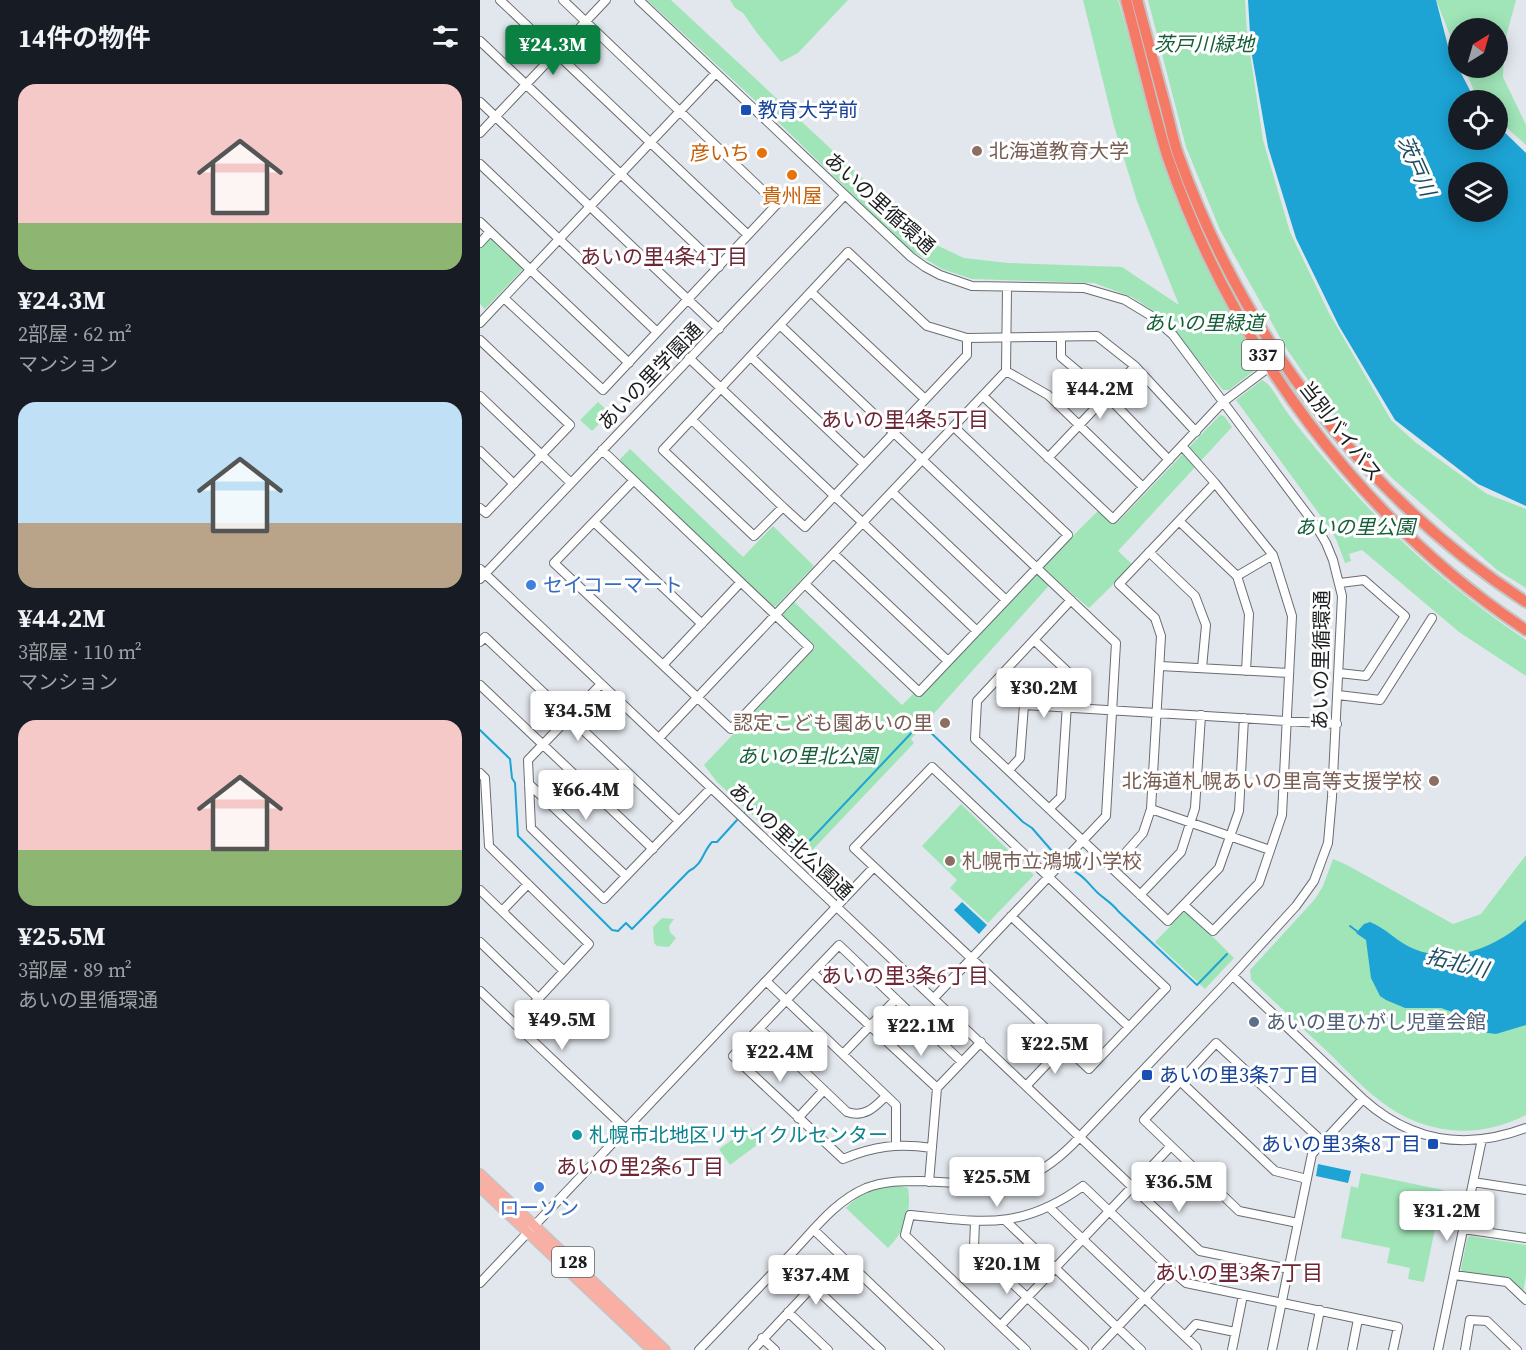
<!DOCTYPE html>
<html lang="ja">
<head>
<meta charset="utf-8">
<style>
	:root { --surface:#171b24; --page:#242831; --text:#f1f3f6; --muted:#9ea1a6; --accent:#0b8043 }
	body { margin:0; font-family:"Source Serif 4","Noto Sans JP",serif; background:var(--page); color:var(--text); height:100vh; display:flex; flex-direction:column; font-size:22px; white-space:nowrap }
	* { box-sizing:border-box; margin:0 }
	p { font-size:20px; color:var(--muted) }
	.icon { flex:none; width:33px; height:33px; fill:none; stroke:currentColor; stroke-width:2; stroke-linecap:round; stroke-linejoin:round }
	.map { position:relative; flex:1; overflow:hidden }
	.side { display:flex; flex-direction:column; background:var(--surface); width:480px }
	.side>* { flex:none }
	.needle { width:39px; rotate:37deg }
	.tools { position:absolute; left:968px; top:18px; display:grid; gap:12px }
	.tools a { display:grid; place-items:center; width:60px; height:60px; border-radius:50%; background:var(--surface); box-shadow:0 3px 15px #0003; font-size:30px }
	.price { position:absolute; translate:-50% -51px; padding:0 14px; border-radius:6px; background:#fff; color:#222; font-size:20px; line-height:39px; filter:drop-shadow(0 2px 3px #0008) }
	.price::after { content:''; position:absolute; left:50%; top:36px; width:18px; height:14px; margin-left:-9px; background:inherit; clip-path:polygon(0 0,100% 0,50% 100%) }
	.price.on { background:var(--accent); color:#fff }
	ul { padding:0; list-style:none }
	li { display:grid; align-content:center; gap:12px; height:318px; padding:0 18px }
	li span { display:grid; place-items:center; height:186px; border-radius:18px; color:#555 }
	li>.icon { margin-inline-start:auto }
	span .icon { width:108px; height:108px; fill:#fffc; stroke-width:1 }
	li b { font-size:26px }
	h2 { display:flex; justify-content:space-between; align-items:center; height:72px; padding:0 18px; font-size:26px }
	main { display:flex; flex:1; min-height:0 }
	.map>svg:first-child { display:block }
	.green { fill:#a0e5b8 }
	.water { fill:#1da4d4; fill-rule:evenodd }
	.lines { fill:none; stroke-linecap:round; stroke-linejoin:round }
	.stream { stroke:#1da4d4; stroke-width:2 }
	.minor-casing { stroke:#696d72; stroke-width:10 }
	.major-casing { stroke:#c3c4c4; stroke-width:12 }
	.highway-casing { stroke:#c3c4c4; stroke-width:14 }
	.minor { stroke:#fff; stroke-width:8 }
	.major { stroke:#f9afa3; stroke-width:9 }
	.highway { stroke:#f57a66; stroke-width:10 }
	.transit-dot { fill:#1a4fb4; stroke:#fff; stroke-width:2 }
	.education-dot { fill:#8d6e63; stroke:#fff; stroke-width:2 }
	.food-dot { fill:#e8710a; stroke:#fff; stroke-width:2 }
	.shop-dot { fill:#3f7fe0; stroke:#fff; stroke-width:2 }
	.service-dot { fill:#5c6f8a; stroke:#fff; stroke-width:2 }
	.culture-dot { fill:#0f9aa8; stroke:#fff; stroke-width:2 }
	.labels { text-anchor:middle; stroke-width:6; stroke-linejoin:round; paint-order:stroke }
	.shield { fill:#fff; stroke:#5f6062; stroke-width:1.5 }
	.shield-label { font-size:18px; font-weight:bold; fill:#1a1c1e }
	.park-label { font-size:20px; font-style:italic; fill:#155e38; stroke:#fff }
	.transit-label { font-size:20px; fill:#164399; stroke:#fff; text-anchor:start }
	.education-label { font-size:20px; fill:#785e54; stroke:#fff; text-anchor:start }
	.food-label { font-size:20px; fill:#c56008; stroke:#fff; text-anchor:end }
	.street-label { font-size:20px; fill:#1a1c1e; stroke:#fff }
	.shop-label { font-size:20px; fill:#366cbe; stroke:#fff; text-anchor:start }
	.service-label { font-size:20px; fill:#4e5e75; stroke:#fff; text-anchor:start }
	.culture-label { font-size:20px; fill:#0d838f; stroke:#fff; text-anchor:start }
	.water-label { font-size:21px; font-style:italic; fill:#1d4e63; stroke:#fff }
	.neighbourhood-label { font-size:21px; fill:#6c2635; stroke:#fff }
</style>
</head>
<body>
<main>
<section class="side">
<h2>14件の物件<svg class="icon" aria-label="filters" viewBox="0 0 24 24"><path d="M4 7h16M4 17h16"/><circle cx="9" cy="7" r="2"/><circle cx="15" cy="17" r="2"/></svg></h2>
<ul>
<li><span style="background:linear-gradient(#f6c9c9 75%,#8fb573 0)"><svg class="icon" aria-label="home" viewBox="0 0 24 24"><path d="M3 11l9-7 9 7M6 9v11h12V9"/></svg></span><div><b>¥24.3M</b><p>2部屋 · 62 m²</p><p>マンション</p></div></li>
<li><span style="background:linear-gradient(#bfe0f5 65%,#b9a48a 0)"><svg class="icon" aria-label="home" viewBox="0 0 24 24"><path d="M3 11l9-7 9 7M6 9v11h12V9"/></svg></span><div><b>¥44.2M</b><p>3部屋 · 110 m²</p><p>マンション</p></div></li>
<li><span style="background:linear-gradient(#f6c9c9 70%,#8fb573 0)"><svg class="icon" aria-label="home" viewBox="0 0 24 24"><path d="M3 11l9-7 9 7M6 9v11h12V9"/></svg></span><div><b>¥25.5M</b><p>3部屋 · 89 m²</p><p>あいの里循環通</p></div></li>
</ul>
</section>
<div class="map">
<svg width="1046" height="1350" viewBox="0 0 1046 1350">
	<rect width="100%" height="100%" fill="#e2e7ed"/>
	<!-- green -->
	<path class="green" d="M167,0H191L452,243L484,258L528,263L642,267L699,305L657,201L634,126L603,0H638L686,170L743,298L781,362L780,366L749,390H743L682,317L652,297L614,283L492,279L462,269L428,249L293,117Z
		M250,0H368L318,53L301,62L277,33L263,13L255,8Z
		M668,0H765L767,33L783,140L810,232L849,313L911,420L935,442L1007,494L1046,509V588L1017,570L912,478L851,413L806,348L740,230L706,147Z
		M956,0H1036L1024,44L1023,77L1046,125V145L1017,119V100H1000L997,97L984,68H1017V28H978V55Z
		M8,239H11L41,267L42,270L5,309L0,304V248Z
		M782,380C792,385 797,398 804,408C824,436 848,463 871,489C922,546 982,597 1046,640V676L979,632L882,550L869,554L871,561L865,563L856,539L848,526L756,400Z
		M118,402L130,413L112,431L100,420Z
		M740,415L744,416L752,427L638,551L653,565L609,608L575,579L431,739L434,743L322,861L237,782L224,765L335,648L294,609L308,596L422,705L620,509L636,524Z
		M150,449L263,557L293,526L334,566L296,606H291L141,463L140,459Z
		M481,804L554,875L508,923L470,888L477,880L442,846Z
		M1046,855V1115C997,1140 943,1135 899,1100C882,1087 867,1071 852,1056C825,1031 798,1005 771,980L770,970L835,899L843,886L853,859L867,865L973,924L1001,914Z
		M704,912L709,913L754,958L725,989L675,942Z
		M182,918L194,919L189,926L190,932L196,938L189,947L177,946L174,943L173,927Z
		M270,1127L281,1142L250,1165L239,1149Z
		M881,1173L963,1190L944,1282L928,1279L930,1268L907,1263L910,1248L861,1238L871,1186L878,1188Z
		M415,1185L428,1188C432,1212 425,1231 408,1248L366,1208C380,1193 396,1188 415,1185Z
		M990,1236L1046,1245V1275L1043,1293L1027,1278L982,1272L981,1269L987,1239Z"/>
	<!-- water -->
	<path class="water" d="M768,0H956L969,50L995,100H978V140H1017V125L1046,153V506L998,484L915,420L859,326L816,238L788,147L771,50ZM1017,172V212H978V172Z
		M482,902L507,925L499,934L474,910Z
		M1046,920V1025L1016,1034L992,1031L975,1013L961,1008H925L906,1000L900,996L891,978L886,940L876,933L884,924L890,922C906,928 918,943 934,949C973,965 1017,947 1046,920Z
		M838,1164L871,1171L868,1183L836,1176Z"/>
	<g class="lines">
		<!-- stream -->
		<path class="stream" d="M0,730L30,759L32,778L35,783L38,836L132,930L138,931L146,923L152,929L209,871C223,864 222,853 232,842H237L257,820
			M265,812L272,804L320,851L436,728L438,730L443,725L543,822L552,828L572,851
			M592,870C604,875 610,886 619,894C626,900 633,904 638,911L717,985L747,954
			M870,926L878,932"/>
		<!-- minor casing -->
		<g class="minor-casing">
			<path id="minor" d="M20,0L268,235
				M159,0L365,195L431,257L445,267L460,275L492,286L604,288L645,300L673,317L693,335L836,526L846,543L853,560L862,596L852,797L848,843L834,881L816,906L744,985L593,1144C539,1198 508,1183 440,1181C422,1181 404,1181 386,1188C355,1201 334,1230 311,1254C280,1286 250,1318 219,1350
				M0,41L239,267
				M0,102L239,329
				M0,133L126,0
				M0,164L177,332
				M0,222L149,363
				M0,243L10,232
				M331,292L445,399
				M24,298L123,390L297,204L83,0
				M0,323L236,73
				M300,325L636,643L626,816L454,998
				M581,337V357L626,395L689,460
				M487,338V355L325,527L303,507L274,536L183,450L368,252L447,326L487,338L617,336L655,366L716,432
				M0,340L90,425L6,513L0,508
				M271,357L384,464
				M209,358L497,631
				M526,371L568,395L663,487
				M0,396L91,483
				M503,396L633,519L743,402L800,359
				M212,420L303,507
				M702,446L735,483L793,555L812,616L802,815L779,883L733,931L704,905
				M122,450L329,647L251,729L74,563L153,481
				M0,451L34,484
				M568,458L655,366
				M412,492L526,600
				M699,521L757,576L769,614L766,671
				M114,522L222,624
				M669,552L715,596L726,625L722,668
				M354,554L468,661
				M0,569L720,1251L809,1269
				M757,576L793,555
				M0,579L365,195
				M325,584L439,692L588,535L474,427
				M591,600L497,701L495,739L688,921L739,868L759,811L764,718
				M554,640L589,673L581,797L569,809
				M0,642L5,637L199,821
				M183,665L260,583
				M680,666L809,673
				M859,673L886,676L925,616L884,580L860,583
				M517,680L544,705L857,724
				M121,684L48,760L51,828L124,899L231,788
				M0,685L173,849
				M858,695L900,700L952,618
				M179,738L526,371L527,288
				M452,767L686,988L609,1069L374,848Z
				M529,770L540,758L544,705
				M0,773L5,778L9,846L109,944L35,1024
				M49,784L146,876
				M671,809L790,850
				M632,868L663,833L671,809L681,636L675,618L639,584L735,483
				M0,890L84,971
				M660,895L701,852L715,808L721,715
				M22,911L48,884
				M531,916L649,1027
				M0,942L59,999
				M333,973L457,1088L449,1182
				M753,976L883,1099C931,1142 985,1151 1046,1128
				M286,981L416,1105V1144
				M0,991L146,1129
				M280,1029L367,1112C385,1118 395,1107 406,1096
				M363,1054L416,999
				M700,1081L795,1171L827,1179
				M547,1085L584,1046
				M457,1088L501,1042
				M318,1118L344,1090
				M452,1148C418,1143 394,1146 363,1159L253,1056L359,945L482,1062
				M993,1182L1046,1190
				M570,1208L716,1347L717,1350
				M495,1221L494,1248L604,1350
				M526,1221L661,1350
				M818,1223L759,1211L664,1120L736,1043L843,1142
				M983,1229L1046,1238
				M334,1230L460,1350
				M974,1275L1027,1282L1046,1300
				M0,1283L394,867
				M308,1312L348,1350
				M521,1325L691,1146
				M705,1336L716,1324L755,1332
				M282,1338L295,1350
				M273,1350L333,1286L401,1350
				M546,1350L425,1235L430,1215C502,1222 541,1231 603,1186L691,1270
				M616,1350L691,1270L706,1283L918,1327L913,1350
				M752,1350L763,1295
				M792,1350L832,1154L883,1099
				M832,1350L840,1310
				M872,1350L878,1319
				M958,1350L1002,1139
				M985,1350L990,1320L1007,1321L1037,1350"/>
		</g>
		<!-- major casing -->
		<g class="major-casing">
			<path id="major" d="M0,1174L185,1350
				M0,1187L172,1350"/>
		</g>
		<!-- highway casing -->
		<g class="highway-casing">
			<path id="highway" d="M646,0C655,35 664,70 673,105C678,123 682,141 688,158C753,346 879,519 1046,630
				M657,0C666,34 675,67 684,101C689,118 692,137 698,154C763,337 883,495 1046,602"/>
		</g>
		<!-- minor -->
		<use href="#minor" class="minor"/>
		<!-- major -->
		<use href="#major" class="major"/>
		<!-- highway -->
		<use href="#highway" class="highway"/>
	</g>
	<!-- markers -->
	<g class="transit-dot">
		<rect x="260" y="104" width="12" height="12" rx="3"/>
		<rect x="661" y="1069" width="12" height="12" rx="3"/>
		<rect x="947" y="1138" width="12" height="12" rx="3"/>
	</g>
	<g class="education-dot">
		<circle cx="497" cy="151" r="6"/>
		<circle cx="465" cy="723" r="6"/>
		<circle cx="954" cy="781" r="6"/>
		<circle cx="470" cy="861" r="6"/>
	</g>
	<g class="food-dot">
		<circle cx="282" cy="153" r="6"/>
		<circle cx="312" cy="175" r="6"/>
	</g>
	<g class="shop-dot">
		<circle cx="51" cy="585" r="6"/>
		<circle cx="59" cy="1187" r="6"/>
	</g>
	<circle class="service-dot" cx="774" cy="1022" r="6"/>
	<circle class="culture-dot" cx="97" cy="1135" r="6"/>
	<g class="labels">
		<!-- shield labels -->
		<g class="shield">
			<rect x="762" y="340" width="42" height="30" rx="4.5"/>
			<rect x="72" y="1247" width="42" height="30" rx="4.5"/>
		</g>
		<g class="shield-label">
			<text x="783" y="361">337</text>
			<text x="93" y="1268">128</text>
		</g>
		<!-- park labels -->
		<g class="park-label">
			<text x="724" y="51">茨戸川緑地</text>
			<text x="724" y="330">あいの里緑道</text>
			<text x="875" y="534">あいの里公園</text>
			<text x="327" y="763">あいの里北公園</text>
		</g>
		<!-- transit labels -->
		<g class="transit-label">
			<text x="278" y="117">教育大学前</text>
			<text x="679" y="1082">あいの里3条7丁目</text>
			<text x="941" y="1151" text-anchor="end">あいの里3条8丁目</text>
		</g>
		<!-- education labels -->
		<g class="education-label">
			<text x="509" y="158">北海道教育大学</text>
			<text x="453" y="730" text-anchor="end">認定こども園あいの里</text>
			<text x="942" y="788" text-anchor="end">北海道札幌あいの里高等支援学校</text>
			<text x="482" y="868">札幌市立鴻城小学校</text>
		</g>
		<!-- food labels -->
		<g class="food-label">
			<text x="270" y="160">彦いち</text>
			<text x="312" y="203" text-anchor="middle">貴州屋</text>
		</g>
		<!-- street labels -->
		<g class="street-label">
			<text transform="translate(400 203) rotate(42)" y="7">あいの里循環通</text>
			<text transform="translate(170 376) rotate(-46)" y="7">あいの里学園通</text>
			<text transform="translate(861 431) rotate(52)" y="7">当別バイパス</text>
			<text transform="translate(841 660) rotate(-89)" y="7">あいの里循環通</text>
			<text transform="translate(311 841) rotate(43)" y="7">あいの里北公園通</text>
		</g>
		<!-- shop labels -->
		<g class="shop-label">
			<text x="63" y="592">セイコーマート</text>
			<text x="59" y="1215" text-anchor="middle">ローソン</text>
		</g>
		<!-- service labels -->
		<g class="service-label">
			<text x="786" y="1029">あいの里ひがし児童会館</text>
		</g>
		<!-- culture labels -->
		<g class="culture-label">
			<text x="109" y="1142">札幌市北地区リサイクルセンター</text>
		</g>
		<!-- water labels -->
		<g class="water-label">
			<text transform="translate(936 166) rotate(66)" y="7">茨戸川</text>
			<text transform="translate(977 963) rotate(14)" y="7">拓北川</text>
		</g>
		<!-- neighbourhood labels -->
		<g class="neighbourhood-label">
			<text x="184" y="264">あいの里4条4丁目</text>
			<text x="425" y="427">あいの里4条5丁目</text>
			<text x="425" y="983">あいの里3条6丁目</text>
			<text x="160" y="1174">あいの里2条6丁目</text>
			<text x="759" y="1280">あいの里3条7丁目</text>
		</g>
	</g>
</svg>
<div class="tools">
<a><svg class="needle" viewBox="-14 -14 28 28"><path d="M0-13l5 13h-10z" fill="#e53935"/><path d="M0 13l5-13h-10z" fill="#9ea1a6"/></svg></a>
<a><svg class="icon" aria-label="locate" viewBox="0 0 24 24"><circle cx="12" cy="12" r="6"/><path d="M12 2v4M12 18v4M2 12h4M18 12h4"/></svg></a>
<a><svg class="icon" aria-label="layers" viewBox="0 0 24 24"><path d="M12 4l9 5-9 5-9-5zM3 14l9 5 9-5"/></svg></a>
</div>
<b class="price on" style="left:73px;top:76px">¥24.3M</b>
<b class="price" style="left:620px;top:420px">¥44.2M</b>
<b class="price" style="left:564px;top:719px">¥30.2M</b>
<b class="price" style="left:98px;top:742px">¥34.5M</b>
<b class="price" style="left:106px;top:821px">¥66.4M</b>
<b class="price" style="left:82px;top:1051px">¥49.5M</b>
<b class="price" style="left:441px;top:1057px">¥22.1M</b>
<b class="price" style="left:575px;top:1075px">¥22.5M</b>
<b class="price" style="left:300px;top:1083px">¥22.4M</b>
<b class="price" style="left:517px;top:1208px">¥25.5M</b>
<b class="price" style="left:699px;top:1213px">¥36.5M</b>
<b class="price" style="left:967px;top:1242px">¥31.2M</b>
<b class="price" style="left:527px;top:1295px">¥20.1M</b>
<b class="price" style="left:336px;top:1306px">¥37.4M</b>
</div>
</main>
</body>
</html>
